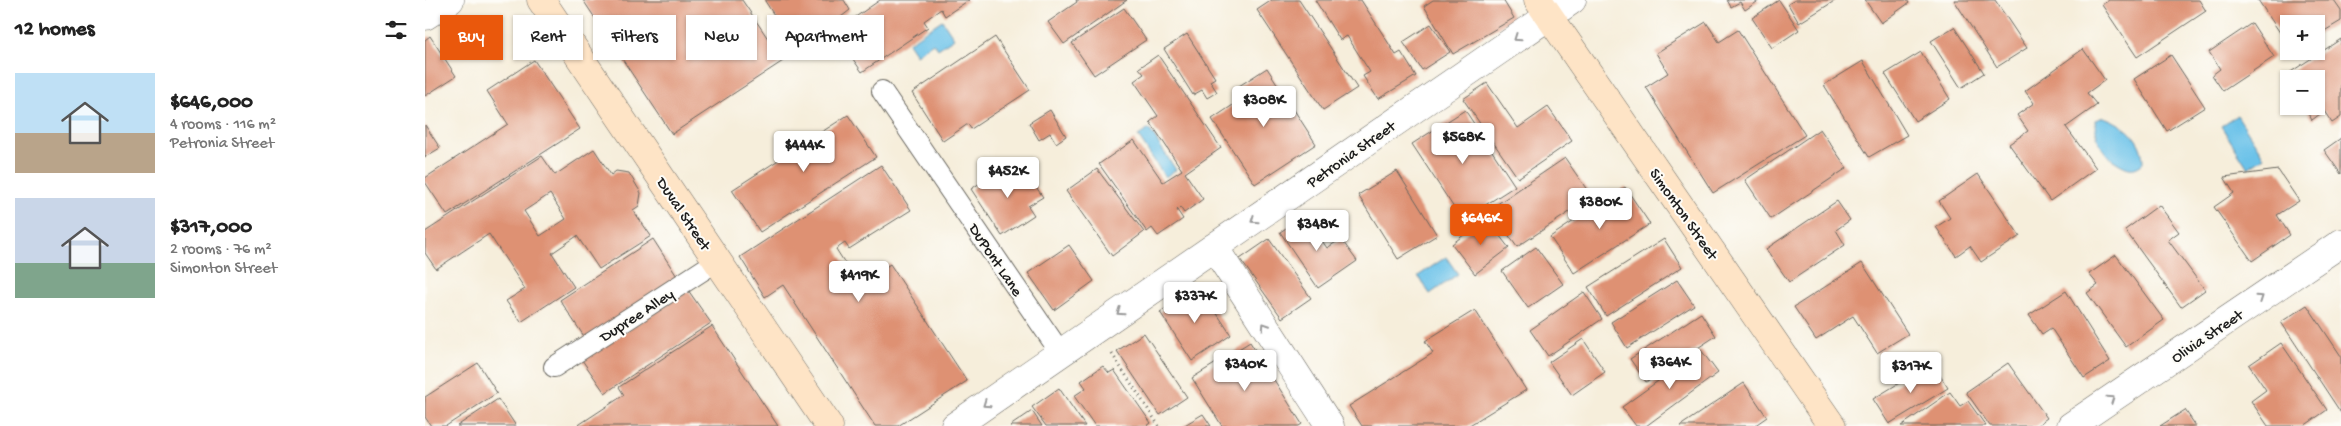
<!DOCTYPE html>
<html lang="en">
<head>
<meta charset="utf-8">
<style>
	:root { --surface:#fff; --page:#f2f2f2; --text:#222; --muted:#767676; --accent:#ea580c }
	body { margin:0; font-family:"Gochi Hand",sans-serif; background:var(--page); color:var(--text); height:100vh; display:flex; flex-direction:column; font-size:19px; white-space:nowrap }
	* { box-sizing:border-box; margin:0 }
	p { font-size:16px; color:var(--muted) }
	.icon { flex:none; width:28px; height:28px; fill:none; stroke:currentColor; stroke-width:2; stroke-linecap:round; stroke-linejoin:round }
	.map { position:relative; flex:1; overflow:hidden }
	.side { display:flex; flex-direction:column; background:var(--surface); width:425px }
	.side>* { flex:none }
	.top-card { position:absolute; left:15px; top:15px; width:475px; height:45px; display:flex; gap:10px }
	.fabs { position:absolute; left:1855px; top:15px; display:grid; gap:10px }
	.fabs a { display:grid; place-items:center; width:45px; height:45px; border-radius:0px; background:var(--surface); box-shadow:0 1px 4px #0004; font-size:25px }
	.price { position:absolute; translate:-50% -42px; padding:0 11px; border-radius:5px; background:#fff; color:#222; font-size:16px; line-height:32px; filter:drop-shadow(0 1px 2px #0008) }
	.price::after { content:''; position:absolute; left:50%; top:30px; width:15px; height:11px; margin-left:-8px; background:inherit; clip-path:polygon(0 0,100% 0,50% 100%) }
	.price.on { background:var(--accent); color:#fff }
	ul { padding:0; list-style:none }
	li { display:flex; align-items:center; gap:15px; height:125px; padding:0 15px }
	li span { display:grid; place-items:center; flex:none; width:140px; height:100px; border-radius:0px; color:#555 }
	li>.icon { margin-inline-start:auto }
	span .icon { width:60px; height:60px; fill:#fffc; stroke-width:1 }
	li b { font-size:21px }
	h2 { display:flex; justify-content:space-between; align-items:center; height:60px; padding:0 15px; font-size:21px }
	.tag { padding:0 18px; border-radius:0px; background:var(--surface); box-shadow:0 1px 4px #0004; font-size:18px; line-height:45px }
	.tag.on { background:var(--accent); color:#fff }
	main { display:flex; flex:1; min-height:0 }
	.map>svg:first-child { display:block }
	.water { fill:#6cc2e9; stroke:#446f82 }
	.building { fill:#de9173; fill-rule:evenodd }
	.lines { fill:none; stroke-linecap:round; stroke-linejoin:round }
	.lane-casing { stroke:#68665f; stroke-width:22 }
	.street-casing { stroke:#68665f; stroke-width:29 }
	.secondary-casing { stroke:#68665f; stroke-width:29 }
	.path { stroke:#68665f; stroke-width:3; stroke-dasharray:1 4; stroke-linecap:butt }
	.lane { stroke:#fff; stroke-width:20 }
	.street { stroke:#fff; stroke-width:28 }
	.secondary { stroke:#fee4c6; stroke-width:28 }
	.oneway { stroke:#999 }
	.labels { text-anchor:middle; stroke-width:4; stroke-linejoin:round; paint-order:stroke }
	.street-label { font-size:16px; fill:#1c1c1c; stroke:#fdfcf7 }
</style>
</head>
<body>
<main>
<section class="side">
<h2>12 homes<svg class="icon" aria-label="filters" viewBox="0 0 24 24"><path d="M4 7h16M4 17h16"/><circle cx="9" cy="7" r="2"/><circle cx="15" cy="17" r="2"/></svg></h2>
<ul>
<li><span style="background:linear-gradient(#bfe0f5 60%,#b9a48a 0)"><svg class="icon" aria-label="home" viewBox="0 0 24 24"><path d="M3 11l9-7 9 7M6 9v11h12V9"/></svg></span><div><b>$646,000</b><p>4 rooms · 116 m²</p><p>Petronia Street</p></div></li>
<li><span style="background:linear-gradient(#c9d6e8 65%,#7fa58c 0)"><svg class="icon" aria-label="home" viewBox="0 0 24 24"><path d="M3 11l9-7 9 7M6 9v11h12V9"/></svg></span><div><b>$317,000</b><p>2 rooms · 76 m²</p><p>Simonton Street</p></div></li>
</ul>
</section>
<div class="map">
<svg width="1916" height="426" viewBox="0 0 1916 426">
	<rect width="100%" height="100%" fill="#fdfcf7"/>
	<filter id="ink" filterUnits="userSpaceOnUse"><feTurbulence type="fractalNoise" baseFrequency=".02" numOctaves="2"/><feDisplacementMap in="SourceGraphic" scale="10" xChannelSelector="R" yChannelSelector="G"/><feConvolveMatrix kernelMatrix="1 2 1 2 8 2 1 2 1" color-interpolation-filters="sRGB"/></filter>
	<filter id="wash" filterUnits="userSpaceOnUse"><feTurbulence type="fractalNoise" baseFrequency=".0096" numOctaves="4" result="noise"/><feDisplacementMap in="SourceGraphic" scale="20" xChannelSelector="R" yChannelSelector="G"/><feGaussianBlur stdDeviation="1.12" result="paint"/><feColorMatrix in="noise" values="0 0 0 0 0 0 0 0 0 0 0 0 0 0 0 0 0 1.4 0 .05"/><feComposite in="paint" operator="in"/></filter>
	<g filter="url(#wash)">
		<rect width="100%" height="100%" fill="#f6eedb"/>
		<!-- water -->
		<path class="water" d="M517,20L529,38L513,49L508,43L491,55L483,43Z
			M1812,115L1839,157L1823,168L1796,126Z
			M1679,117C1700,125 1718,139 1718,163C1709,171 1703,169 1693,163C1676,153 1671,140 1670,120Z
			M724,129L751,170L740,177L713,136Z
			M1021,257L1033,274L1005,294L993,276Z"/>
		<g id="blocks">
			<!-- building -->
			<path class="building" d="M158,0H317L358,61L247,134Z
				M342,0H419L425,10L372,51L340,1Z
				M455,0H544L520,16L516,9L499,21L503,27L437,72L409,32Z
				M651,0H702L639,44L623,22L652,2Z
				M847,0H874L932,88L898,110L832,10Z
				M890,0H936L971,55L976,52L991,76L953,99L938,76L945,72L922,36L915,40Z
				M1008,0H1078L1089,18L1028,54L999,6Z
				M1302,0H1335L1320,10L1315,2L1306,7Z
				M1354,0L1374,30L1347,48L1327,18Z
				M1370,0H1411L1374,23L1363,4Z
				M1440,0H1482L1484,3L1456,23Z
				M1529,0H1570L1602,48L1572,67Z
				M1684,0H1774L1781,11L1712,57L1677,5Z
				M1833,0H1909L1916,10V21L1891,36V24H1864V46Z
				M699,8L721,40L669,75L647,43Z
				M1281,22L1294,42L1313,30L1380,135L1288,193L1221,87L1243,73L1231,53Z
				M1827,23L1849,57L1798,91L1787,75L1795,69L1784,52Z
				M1006,24L1025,52L997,70L978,42Z
				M1529,27L1559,73L1536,88L1506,41Z
				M762,34L790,78L785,81L792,92L782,98L777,90L768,95L739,49Z
				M5,36L31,76L0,96V40Z
				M570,37L605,90L546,129L543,124L518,141L487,93Z
				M1916,39V117L1907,123L1899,111L1887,120L1878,106H1891V79H1864V85L1858,77Z
				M1658,49L1680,80L1662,93L1672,105L1641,127L1671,168L1625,201L1584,144L1603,131L1592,115L1609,103L1600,91Z
				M1496,52L1525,99L1490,121L1460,74Z
				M733,55L796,148L760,173L778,199L759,213L755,207L752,210L758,219L733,236L727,228L722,232L674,164L709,140L738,182L757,170L725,122L733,116L709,81L719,74L714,68Z
				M1746,55L1780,107L1742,131L1709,79Z
				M109,60L155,129L22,215L0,182V178L83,124L62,91Z
				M1438,61L1482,135L1444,157L1399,85Z
				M842,68L891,144L830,184L787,119L820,97L814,86Z
				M1062,83L1093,128L1123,107L1147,141L1093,178L1038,99Z
				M625,110L641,136L631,143L625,133L614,140L604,123Z
				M1040,110L1090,186L1037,220L987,144Z
				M423,115L451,157L335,232L307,190Z
				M0,125L15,148L0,157Z
				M1395,129L1422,168L1346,219L1320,180Z
				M1916,138V174L1899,150Z
				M169,149L186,175L191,171L204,173L216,193L214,206L208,210L226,236L174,269L152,236L127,253L149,287L96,322L81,301L100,289L64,234L11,269L0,253V232L117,156L130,175ZM125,194L141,219L115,236L99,211Z
				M1140,158L1167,197L1092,247L1065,209Z
				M456,165L486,210L424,249L420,243L411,249L434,285L465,264L542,381L473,426H450L358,285L340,297L315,257Z
				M597,167L618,197L603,206L609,215L577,236L546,189L575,170L580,178Z
				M672,169L719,232L687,256L641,191Z
				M1853,170L1874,201L1852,215L1865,235L1827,261L1789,207L1809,193L1799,177Z
				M972,171L1012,235L973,259L933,195Z
				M1553,174L1595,236L1556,262L1545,246L1531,256L1511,227L1525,218L1514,201Z
				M1200,187L1225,224L1149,273L1125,237Z
				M1412,201L1425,220L1411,230L1420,245L1364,282L1341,249Z
				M1734,205L1754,232L1743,240L1780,290L1756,307L1700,230Z
				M880,216L902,248L916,239L932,261L893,288L855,232Z
				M1061,218L1084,248L1050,274L1027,244Z
				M228,239L255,281L162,341L135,300Z
				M844,239L886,298L857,318L815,259Z
				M1239,239L1257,267L1181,316L1163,287Z
				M644,245L669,281L629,310L603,273Z
				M1111,247L1138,284L1103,308L1077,271Z
				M1691,255L1739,320L1701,347L1662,293L1673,285L1664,274Z
				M1437,263L1483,334L1452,353L1428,316L1391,340L1369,307Z
				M1252,280L1269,305L1202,348L1186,322Z
				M774,286L806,335L767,361L735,312Z
				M263,290L286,323L180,393L157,360Z
				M1641,291L1685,361L1659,378L1626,328L1617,334L1604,315Z
				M1159,292L1177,319L1123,356L1105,330Z
				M1882,305L1916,356V413L1856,322Z
				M1050,310L1101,390L1043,426H937L924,406L1008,353L1000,341Z
				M1276,313L1291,336L1221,382L1205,359Z
				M287,326L353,426H152L199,395L194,387Z
				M719,333L762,397L735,415L692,351Z
				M1158,339L1180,372L1147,395L1124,362Z
				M825,342L877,424L874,426H797L767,378Z
				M1856,343L1902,410L1879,426H1843L1826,401L1841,390L1824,365Z
				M1276,350L1293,373L1221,426H1211L1197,407Z
				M53,363L72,393L21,426H6L0,417V397Z
				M1507,363L1523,388L1464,424L1448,399Z
				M1583,363L1622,418L1611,426H1565L1541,392Z
				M678,366L684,373L689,370L726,423L722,426H670L649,396L661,388L656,381Z
				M1319,383L1342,417L1329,426H1255Z
				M634,388L660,426H621L607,407Z
				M1525,392L1535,406L1543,401L1561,426H1476Z
				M73,399L91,426H32Z
				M1760,410L1771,426H1735Z
				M607,411L617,426H585Z
				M778,414L786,426H758Z"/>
		</g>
	</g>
	<g filter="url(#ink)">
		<use href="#blocks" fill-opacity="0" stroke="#68665f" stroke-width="1"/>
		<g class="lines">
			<!-- lane casing -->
			<g class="lane-casing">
				<path id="lane" d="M457,91L635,352
					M129,367L292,261"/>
			</g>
			<!-- street casing -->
			<g class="street-casing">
				<path id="street" d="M0,16L25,0
					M789,247L905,426
					M530,426L1147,0
					M1646,426L1916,243"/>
			</g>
			<!-- secondary casing -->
			<g class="secondary-casing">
				<path id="secondary" d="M116,0L404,426
					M1113,0L1407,426"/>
			</g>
			<!-- path -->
			<path class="path" d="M687,354L734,426"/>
			<!-- lane -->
			<use href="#lane" class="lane"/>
			<!-- street -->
			<use href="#street" class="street"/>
			<!-- secondary -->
			<use href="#secondary" class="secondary"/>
		</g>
		<!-- one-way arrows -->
		<defs><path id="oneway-chevron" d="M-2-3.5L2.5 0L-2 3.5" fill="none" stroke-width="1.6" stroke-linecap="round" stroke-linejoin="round" transform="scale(1.25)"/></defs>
		<g class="oneway">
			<use href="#oneway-chevron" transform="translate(1092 38) rotate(145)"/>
			<use href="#oneway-chevron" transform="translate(829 220) rotate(145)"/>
			<use href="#oneway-chevron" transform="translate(1835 298) rotate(-34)"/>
			<use href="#oneway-chevron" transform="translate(695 312) rotate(146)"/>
			<use href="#oneway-chevron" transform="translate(840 326) rotate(-123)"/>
			<use href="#oneway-chevron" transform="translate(1686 399) rotate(-34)"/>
			<use href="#oneway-chevron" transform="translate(561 404) rotate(145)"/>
		</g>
	</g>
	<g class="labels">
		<!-- street labels -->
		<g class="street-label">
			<text transform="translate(925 153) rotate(-35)" y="6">Petronia Street</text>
			<text transform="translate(260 213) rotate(56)" y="6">Duval Street</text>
			<text transform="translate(1260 213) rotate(55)" y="6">Simonton Street</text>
			<text transform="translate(572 259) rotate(56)" y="6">DuPont Lane</text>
			<text transform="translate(211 314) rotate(-33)" y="6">Dupree Alley</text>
			<text transform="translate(1781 335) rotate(-34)" y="6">Olivia Street</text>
		</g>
	</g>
</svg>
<div class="fabs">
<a>+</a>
<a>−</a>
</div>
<b class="price" style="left:839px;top:128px">$308K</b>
<b class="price" style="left:1038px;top:165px">$568K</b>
<b class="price" style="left:379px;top:173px">$444K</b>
<b class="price" style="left:583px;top:199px">$452K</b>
<b class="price" style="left:1175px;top:230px">$380K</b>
<b class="price on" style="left:1056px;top:246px">$646K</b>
<b class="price" style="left:892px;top:252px">$348K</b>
<b class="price" style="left:434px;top:303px">$419K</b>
<b class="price" style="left:770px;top:324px">$337K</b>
<b class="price" style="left:1245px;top:390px">$364K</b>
<b class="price" style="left:820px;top:392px">$340K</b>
<b class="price" style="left:1486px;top:394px">$317K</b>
<div class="top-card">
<a class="tag on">Buy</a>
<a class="tag">Rent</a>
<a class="tag">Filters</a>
<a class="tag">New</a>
<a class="tag">Apartment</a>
</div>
</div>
</main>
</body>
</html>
